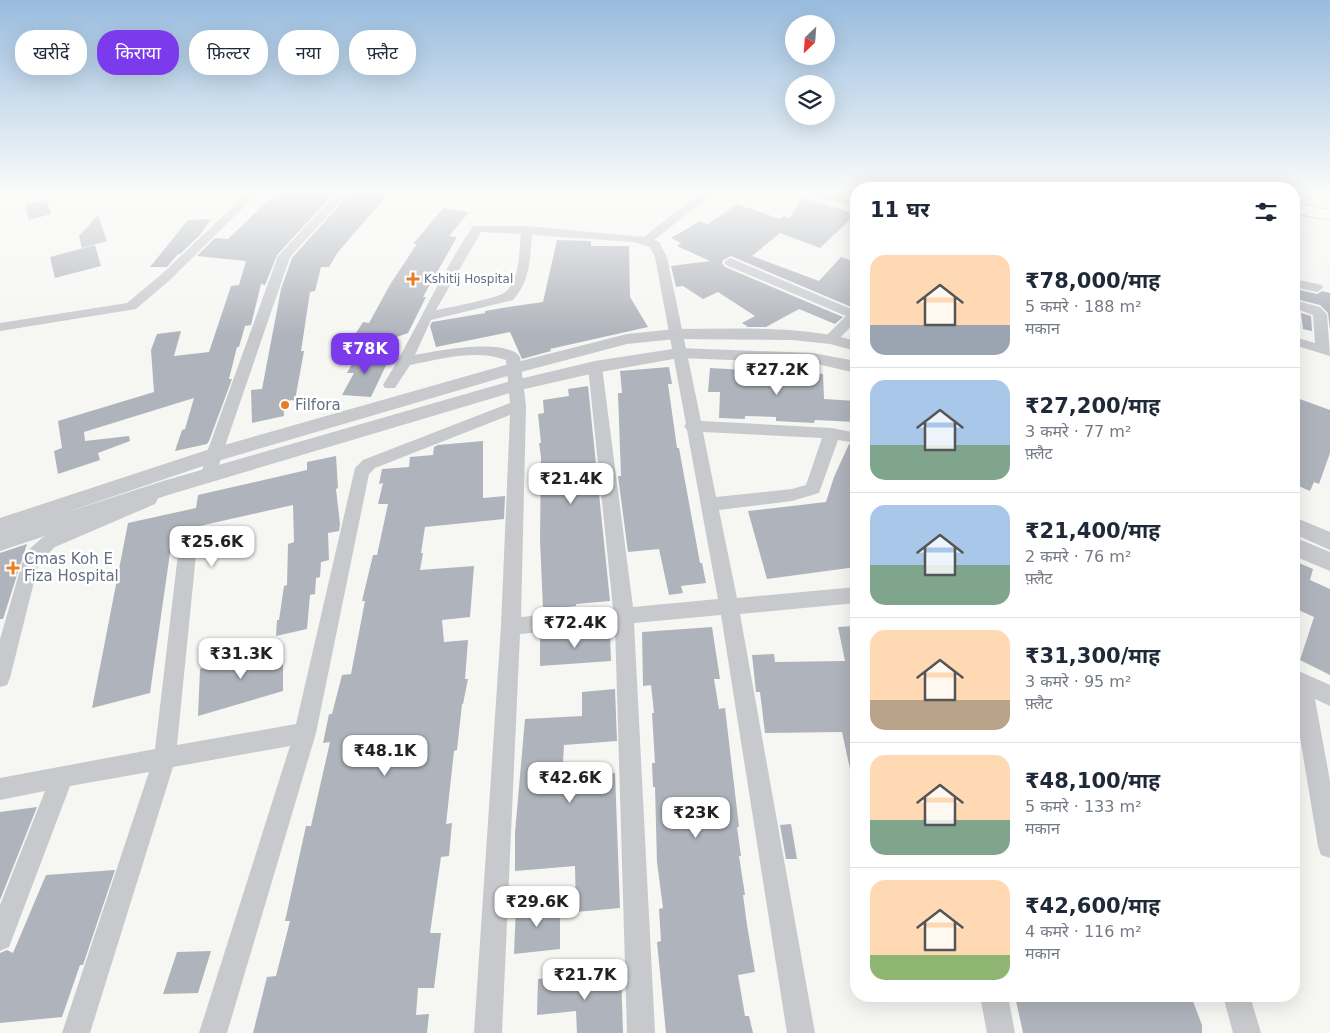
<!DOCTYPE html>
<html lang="hi">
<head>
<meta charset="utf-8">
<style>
	:root { --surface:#fff; --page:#f6f6f7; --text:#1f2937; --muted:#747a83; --line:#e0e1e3; --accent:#7c3aed }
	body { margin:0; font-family:"DejaVu Sans","Noto Sans Devanagari",sans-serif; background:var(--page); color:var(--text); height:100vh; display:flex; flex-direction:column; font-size:19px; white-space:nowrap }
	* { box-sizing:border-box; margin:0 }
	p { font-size:16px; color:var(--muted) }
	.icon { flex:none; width:28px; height:28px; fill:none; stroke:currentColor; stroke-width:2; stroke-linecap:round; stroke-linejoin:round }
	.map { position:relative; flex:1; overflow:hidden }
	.details { position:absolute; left:850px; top:182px; width:450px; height:820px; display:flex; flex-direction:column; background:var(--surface); border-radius:20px; box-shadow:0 5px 20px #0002 }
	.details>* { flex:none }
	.top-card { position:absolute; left:15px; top:30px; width:475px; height:45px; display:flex; gap:10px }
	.needle { width:32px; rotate:205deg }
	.fabs { position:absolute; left:785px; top:15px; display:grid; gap:10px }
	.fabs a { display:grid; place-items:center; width:50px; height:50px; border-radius:50%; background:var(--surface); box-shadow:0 5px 20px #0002; font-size:25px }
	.price { position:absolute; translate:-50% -42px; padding:0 11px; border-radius:10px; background:#fff; color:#222; font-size:16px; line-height:32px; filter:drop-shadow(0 1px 2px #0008) }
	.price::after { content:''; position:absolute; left:50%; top:30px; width:15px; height:11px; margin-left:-8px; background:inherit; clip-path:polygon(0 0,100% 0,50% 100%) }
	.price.selected { background:var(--accent); color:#fff }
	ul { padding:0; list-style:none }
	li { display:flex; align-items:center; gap:15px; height:125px; padding:0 20px }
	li+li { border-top:1px solid var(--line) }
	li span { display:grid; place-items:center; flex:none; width:140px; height:100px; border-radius:15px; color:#555 }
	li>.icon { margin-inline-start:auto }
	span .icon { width:60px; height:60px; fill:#fffc; stroke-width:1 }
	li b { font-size:21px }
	h2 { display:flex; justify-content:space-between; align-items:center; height:60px; padding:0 20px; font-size:21px }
	.chip { padding:0 18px; border-radius:20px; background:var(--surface); box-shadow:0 5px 20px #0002; font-size:18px; line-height:45px }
	.chip.selected { background:var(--accent); color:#fff }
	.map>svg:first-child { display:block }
	.building { fill:#afb3bb }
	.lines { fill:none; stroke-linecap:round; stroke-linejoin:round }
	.primary-casing { stroke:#b9bbc0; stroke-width:2 }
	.minor { fill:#c7c9cd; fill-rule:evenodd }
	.tertiary { fill:#c7c9cd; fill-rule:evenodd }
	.primary { fill:#fff; fill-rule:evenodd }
	.poi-dot { fill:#e77e22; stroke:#fff; stroke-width:2 }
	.labels { text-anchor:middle; stroke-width:5; stroke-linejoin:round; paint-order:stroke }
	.far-poi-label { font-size:12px; fill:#656f85; stroke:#fff; text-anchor:start }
	.poi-label { font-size:15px; fill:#656f85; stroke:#fff; text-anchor:start }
</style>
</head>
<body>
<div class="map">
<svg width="1330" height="1033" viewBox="0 0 1330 1033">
	<rect width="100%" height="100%" fill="#f6f6f3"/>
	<!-- building -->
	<path class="building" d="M278,191H336L277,255L265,285L261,284L251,325L245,326L239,347H237L229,379H232L209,441L207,444L175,451L182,430L185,429L194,398L84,432L85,441L129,436L130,441L98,453L100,460L58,474L54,451L62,448L58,421L154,392L151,350L157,334L181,331L174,356L209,352L231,286L239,285L246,261L197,256L215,238L228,239Z
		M352,191H391L338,252L329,267H321L315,291L310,292L301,351H304L295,400L283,401L284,416L252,423L251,390L262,389L281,289L292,258Z
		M802,198L856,214L820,248L780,233L752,256L819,281L841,257L856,262V309L731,256L723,260L722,263L725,267L843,317L835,324L799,309L766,327H748L742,323L755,316L718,292L703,299L683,286L676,287L671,266L710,261L677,246L681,243L671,238L700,221L708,224L737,204L780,219L784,216L790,218Z
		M47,200L51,214L29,220L25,205Z
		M443,208L469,212L449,236L457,237L423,297H426L408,333L341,357L363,322L369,323L391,283L417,244H413Z
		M98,215L107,241L82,248L79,236Z
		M211,219L200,235L180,254H178L167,267H150L188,220Z
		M557,240L591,241V246H629L630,297L648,327L550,349L551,351L522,359L510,332L436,347L430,326L432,322L485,313V311L502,308L543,302Z
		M95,245L101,266L55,278L50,257Z
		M1300,290L1317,294L1322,291L1330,293V330L1328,313L1320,305L1300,300Z
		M1301,313L1311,316L1312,331L1303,329Z
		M357,355L390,357L371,397L342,395L354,373H347Z
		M669,367L672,384H668L677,448H679L700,563H702L706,583L681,586L683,593L669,595L659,549L628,552L618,476H621L618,393H622L620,371Z
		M710,368L745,370V368L823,374L824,399L856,401V422L815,420L814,423L794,422L776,421V417L745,416V419L719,418L720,392H708Z
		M588,386L610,601L576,604V606L543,609L540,540L541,457L539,443H541L538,414L544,413L543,400L569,396L568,389Z
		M1294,397L1330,410V453L1319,484L1314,482L1310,491L1294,484Z
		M483,441V498L505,496L504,519L425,527L421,553H423L420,570L474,566L470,617L442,620L444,642L468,640L465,679H468L463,704H462L457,750L454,751L446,824L452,823L449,856L441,857L430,933H441L434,988H418L416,1015L429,1014L427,1033H253L267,977L276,976L290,921H285L306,826H311L330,742L323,743L329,714H332L342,675L351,674L365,601H362L373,555H377L388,504H378L383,483L379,484L382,469L409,467L410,457L433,455L434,447L438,445Z
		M849,444L856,445V567L767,579L748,511L826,502L834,477Z
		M336,456L338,488L336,489L340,524L339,531L328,533L329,560L321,562L320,577L316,578L315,594L310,595L307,629L276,636L277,620H279L284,586L287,585L288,544L294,542L293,505L173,532L150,693L92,708L128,523L196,508L198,495L307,470V462Z
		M27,544L3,619H0V553Z
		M1294,561L1313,569L1310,580L1330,589V675L1300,660L1314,617L1294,608Z
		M856,626V768L850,769L842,732L765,733L760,692H756L752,655L774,654L775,662L845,661L838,627Z
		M712,627L720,679H714L719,709L725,708L739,827H737L741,856H739L745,895H743L747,925L755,972L738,975L745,1016H749L753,1033H666L657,942L661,941L659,909L663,908L657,862L655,787H653L652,763H655L652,713H654L651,685L643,686L642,632Z
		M610,631L611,661L540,666V636Z
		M283,644V691L198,716L200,669Z
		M615,689L617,741L564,745L562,778L615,773L620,908L576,912L575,866L515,871V833L525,719L582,716V692Z
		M37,807L0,900V812Z
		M791,824L797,859H786L780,825Z
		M115,870L83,965H80L62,1017L0,1023V953L7,950L13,953L46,875Z
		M560,902V949L514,954L516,906Z
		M211,951L198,993L163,994L177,952Z
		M621,971L623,1033H577L576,1011L537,1015L538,979Z
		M1015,996H1191L1202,1025V1033H1023Z"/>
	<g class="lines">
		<!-- primary casing -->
		<g class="primary-casing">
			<path id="primary" d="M1294,203L1330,210V220L1294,213Z"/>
		</g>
		<!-- minor -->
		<path class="minor" d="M249,191H260L171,279L136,309L0,331V323L127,303L163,273Z
			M339,191H350L290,257L222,455L215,479L209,481L203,479L201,475L206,455L278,256Z
			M705,191H717L654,240L659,242L667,257L701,421L832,428L856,433V443L838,440L819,493L792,501L719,510L737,598L856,587V603L740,614L815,1033H787L721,615L634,623L655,1033H627L615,625L520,634L502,1033H474L501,626L510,415L375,468L369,474L316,733L227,1033H199L290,746L173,767L90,1033H62L149,772L70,786L9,947L0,951V905L45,791L0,800V778L155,749L178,554L181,549L187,547L193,549L196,554L177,745L296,724L355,468L363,460L510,403L506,360C475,349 441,359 410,365L395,388H385L383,385C415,334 439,276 473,226H527L644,237L680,208ZM481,232L521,234C519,252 520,282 504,293C497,298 448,308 436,310ZM532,235L633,242L650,247L655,257L686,424L684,426L687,430L718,599L633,607L602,367L600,364H590L588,367L613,608L521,617L526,406L520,357C506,337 436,351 415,355L431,320L513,300C530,281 530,259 532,235ZM703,432L822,438L806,485L792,489L716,497Z
			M805,191H822L856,201V208L806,193Z
			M730,258L856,311V321L836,342H826L824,339L826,336L846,316L726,265L724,262Z
			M1294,279L1322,285L1323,288L1317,292L1294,287Z
			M1294,300L1320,307L1327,314L1330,356L1294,345V337L1315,343L1313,315L1294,308Z
			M149,493L155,494L158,499L155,504L55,547L39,562L10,678L7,685L0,687V639L25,553L43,537Z
			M1294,669L1330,685V706L1315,699L1330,781V858L1321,855L1318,846L1294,701Z
			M980,996H1008L1015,1033H987Z
			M1223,996H1250L1261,1033H1233Z"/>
		<!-- tertiary -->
		<path class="tertiary" d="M675,329C735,329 798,325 856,341V351L830,344L792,340L675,339L627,344L521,372L221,460L61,514L163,481L511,381L595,361L679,348L813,353L856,361V373L813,363L679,358L595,373L520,390L168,495L0,551V518L207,450L509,364L627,334Z
			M1294,517L1330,532V550L1294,534Z
			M1294,537L1330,552V571L1294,556Z"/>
		<!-- primary -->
		<use href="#primary" class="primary"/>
	</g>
	<!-- sky -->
	<linearGradient id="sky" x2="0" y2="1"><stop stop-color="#98bcde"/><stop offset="0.57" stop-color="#fbfbfa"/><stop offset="1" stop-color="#fbfbfa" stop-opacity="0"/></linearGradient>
	<rect width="1330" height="336" fill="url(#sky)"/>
	<!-- markers -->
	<g class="poi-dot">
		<path d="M410.5 271.5h5v5h5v5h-5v5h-5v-5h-5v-5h5z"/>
		<circle cx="285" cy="405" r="5"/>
		<path d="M10.5 560.5h5v5h5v5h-5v5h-5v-5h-5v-5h5z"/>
	</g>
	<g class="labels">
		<!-- far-poi labels -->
		<g class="far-poi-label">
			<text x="424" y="283">Kshitij Hospital</text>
		</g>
		<!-- poi labels -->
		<g class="poi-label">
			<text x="295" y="410">Filfora</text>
			<text x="24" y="564">Cmas Koh E<tspan x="24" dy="17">Fiza Hospital</tspan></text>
		</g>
	</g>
</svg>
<div class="fabs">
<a><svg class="needle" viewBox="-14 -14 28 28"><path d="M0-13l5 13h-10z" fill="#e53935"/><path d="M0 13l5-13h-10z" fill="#747a83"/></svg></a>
<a><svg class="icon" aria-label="layers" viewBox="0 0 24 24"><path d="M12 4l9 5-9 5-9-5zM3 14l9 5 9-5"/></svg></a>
</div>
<b class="price selected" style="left:365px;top:375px">₹78K</b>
<b class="price" style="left:777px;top:396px">₹27.2K</b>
<b class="price" style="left:571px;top:505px">₹21.4K</b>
<b class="price" style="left:212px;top:568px">₹25.6K</b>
<b class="price" style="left:575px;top:649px">₹72.4K</b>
<b class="price" style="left:241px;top:680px">₹31.3K</b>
<b class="price" style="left:385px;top:777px">₹48.1K</b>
<b class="price" style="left:570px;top:804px">₹42.6K</b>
<b class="price" style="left:696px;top:839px">₹23K</b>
<b class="price" style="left:537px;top:928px">₹29.6K</b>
<b class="price" style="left:585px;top:1001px">₹21.7K</b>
<div class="top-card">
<a class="chip">खरीदें</a>
<a class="chip selected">किराया</a>
<a class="chip">फ़िल्टर</a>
<a class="chip">नया</a>
<a class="chip">फ़्लैट</a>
</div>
<section class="details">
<h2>11 घर<svg class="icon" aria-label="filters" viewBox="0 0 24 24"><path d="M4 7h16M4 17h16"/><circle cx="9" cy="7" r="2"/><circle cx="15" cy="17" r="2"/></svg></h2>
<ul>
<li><span style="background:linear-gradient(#ffd9b3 70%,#9aa5b1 0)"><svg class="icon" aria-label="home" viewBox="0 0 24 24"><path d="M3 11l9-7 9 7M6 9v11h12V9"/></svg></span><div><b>₹78,000/माह</b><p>5 कमरे · 188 m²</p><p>मकान</p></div></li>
<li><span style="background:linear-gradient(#a9c7e8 65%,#7fa58c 0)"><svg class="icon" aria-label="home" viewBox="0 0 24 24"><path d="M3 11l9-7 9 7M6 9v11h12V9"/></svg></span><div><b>₹27,200/माह</b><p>3 कमरे · 77 m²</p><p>फ़्लैट</p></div></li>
<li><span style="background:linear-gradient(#a9c7e8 60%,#7fa58c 0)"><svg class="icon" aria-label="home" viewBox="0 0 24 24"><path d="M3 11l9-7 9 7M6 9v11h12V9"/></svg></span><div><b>₹21,400/माह</b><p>2 कमरे · 76 m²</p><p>फ़्लैट</p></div></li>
<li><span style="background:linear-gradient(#ffd9b3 70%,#b9a48a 0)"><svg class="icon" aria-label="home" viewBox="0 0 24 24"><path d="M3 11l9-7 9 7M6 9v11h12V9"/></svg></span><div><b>₹31,300/माह</b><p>3 कमरे · 95 m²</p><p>फ़्लैट</p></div></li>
<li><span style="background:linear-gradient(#ffd9b3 65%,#7fa58c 0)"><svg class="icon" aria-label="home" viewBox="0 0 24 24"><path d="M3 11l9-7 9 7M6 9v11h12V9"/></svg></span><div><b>₹48,100/माह</b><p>5 कमरे · 133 m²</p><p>मकान</p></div></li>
<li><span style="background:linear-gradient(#ffd9b3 75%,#8fb573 0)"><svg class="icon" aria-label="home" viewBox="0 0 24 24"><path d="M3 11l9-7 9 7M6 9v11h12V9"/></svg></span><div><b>₹42,600/माह</b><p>4 कमरे · 116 m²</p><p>मकान</p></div></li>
</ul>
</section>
</div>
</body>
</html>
